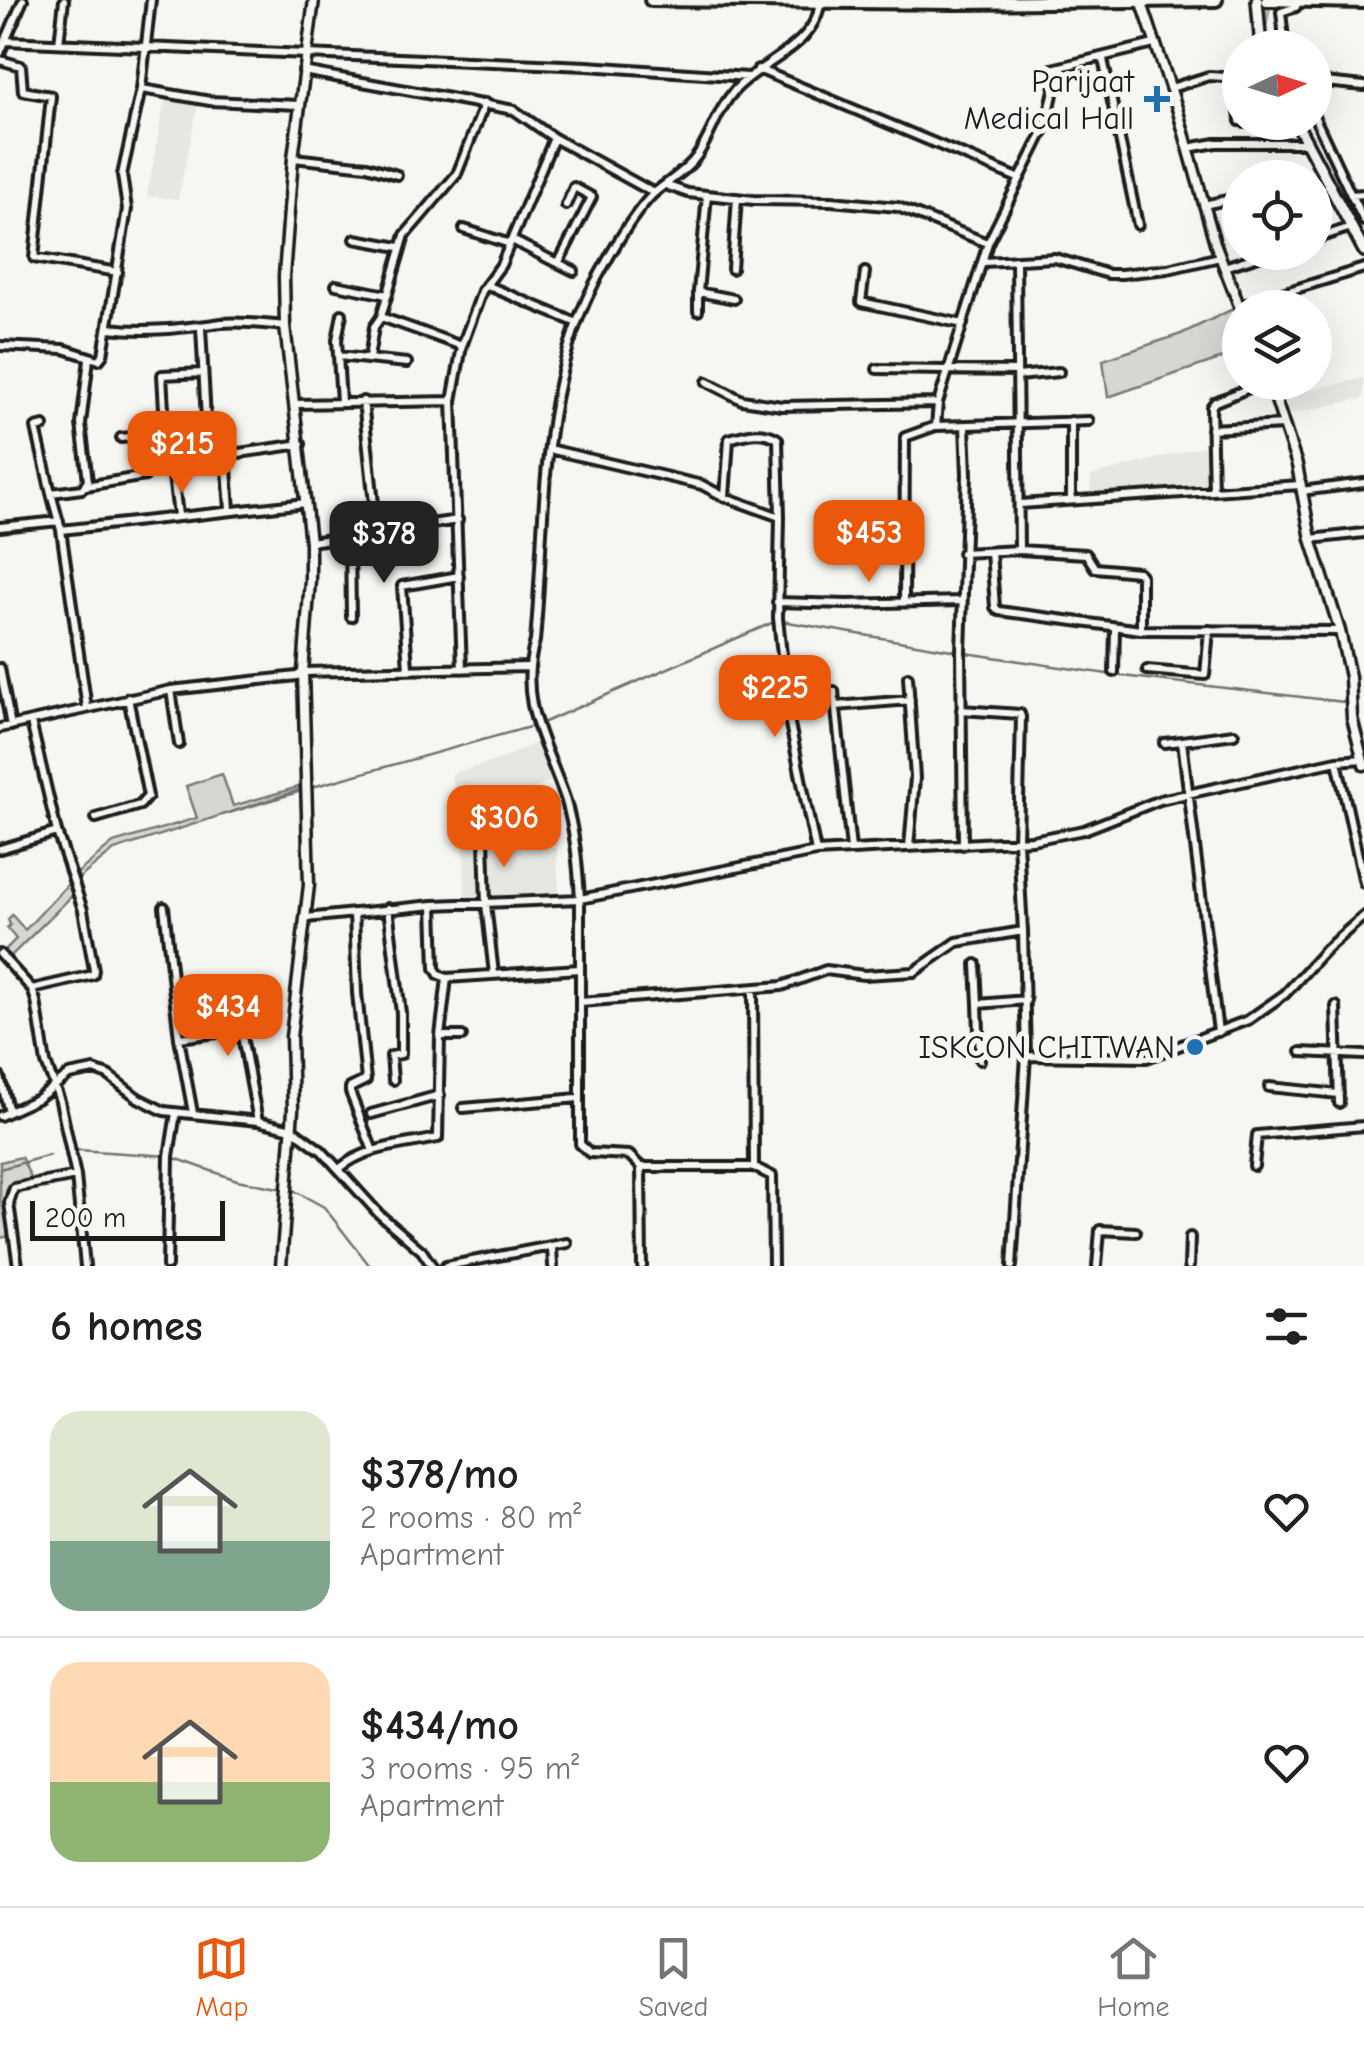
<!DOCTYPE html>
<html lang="en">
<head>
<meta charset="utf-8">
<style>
	:root { --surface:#fff; --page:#f6f6f6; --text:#202124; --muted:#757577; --line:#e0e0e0; --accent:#ea580c }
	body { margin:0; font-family:"Comic Neue",sans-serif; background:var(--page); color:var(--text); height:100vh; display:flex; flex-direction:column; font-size:38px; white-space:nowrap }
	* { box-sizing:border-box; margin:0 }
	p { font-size:32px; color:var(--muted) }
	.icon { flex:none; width:55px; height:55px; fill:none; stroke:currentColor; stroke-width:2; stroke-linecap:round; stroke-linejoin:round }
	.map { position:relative; height:1266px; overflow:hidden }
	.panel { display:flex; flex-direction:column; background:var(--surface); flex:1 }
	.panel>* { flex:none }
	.needle { width:65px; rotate:86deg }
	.tools { position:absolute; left:1222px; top:30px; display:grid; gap:20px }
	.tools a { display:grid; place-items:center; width:110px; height:110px; border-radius:50%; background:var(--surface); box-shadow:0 10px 40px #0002; font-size:50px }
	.scale { position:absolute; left:30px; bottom:25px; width:195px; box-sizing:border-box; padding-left:10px; border:5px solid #1c1c1c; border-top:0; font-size:28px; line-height:35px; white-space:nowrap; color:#1c1c1c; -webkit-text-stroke:8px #f6f6f2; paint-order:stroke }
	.price { position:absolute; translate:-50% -85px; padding:0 22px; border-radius:20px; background:var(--accent); color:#fff; font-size:32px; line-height:65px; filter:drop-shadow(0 2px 5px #0008) }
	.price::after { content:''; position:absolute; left:50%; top:60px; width:30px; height:22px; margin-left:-15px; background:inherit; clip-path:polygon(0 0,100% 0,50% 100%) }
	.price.selected { background:#222; color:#fff }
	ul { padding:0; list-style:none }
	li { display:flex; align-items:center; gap:30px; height:250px; padding:0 50px }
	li+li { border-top:2px solid var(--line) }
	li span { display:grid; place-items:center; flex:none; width:280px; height:200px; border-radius:30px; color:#555 }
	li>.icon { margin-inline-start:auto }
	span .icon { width:120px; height:120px; fill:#fffc; stroke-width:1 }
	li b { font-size:42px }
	h2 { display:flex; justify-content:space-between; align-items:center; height:120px; padding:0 50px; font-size:42px }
	.tabs { display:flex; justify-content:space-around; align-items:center; height:140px; border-top:2px solid var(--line); background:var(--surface); font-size:28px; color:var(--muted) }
	.tabs a { display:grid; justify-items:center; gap:5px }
	.tabs .selected { color:var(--accent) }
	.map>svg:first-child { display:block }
	.built { fill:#e6e6e2 }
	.green { fill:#d6d6d2; stroke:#797977; stroke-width:2.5 }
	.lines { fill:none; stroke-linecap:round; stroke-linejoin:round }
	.stream { stroke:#727271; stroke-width:2.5 }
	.canal { stroke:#acaca9; stroke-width:6 }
	.minor-casing { stroke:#1c1c1c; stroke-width:14 }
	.tertiary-casing { stroke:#1c1c1c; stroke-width:15 }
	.secondary-casing { stroke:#1c1c1c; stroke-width:16 }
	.trunk-casing { stroke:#1c1c1c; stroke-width:18 }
	.minor { stroke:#f6f6f2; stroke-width:6 }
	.tertiary { stroke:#f6f6f2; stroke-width:8 }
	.secondary { stroke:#f6f6f2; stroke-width:9 }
	.trunk { stroke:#f6f6f2; stroke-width:10 }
	.poi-dot { fill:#1f6fb2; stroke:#f6f6f2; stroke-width:4 }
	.labels { text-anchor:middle; stroke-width:10; stroke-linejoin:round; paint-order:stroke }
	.poi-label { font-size:32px; fill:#1c1c1c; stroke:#f6f6f2; text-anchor:end }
</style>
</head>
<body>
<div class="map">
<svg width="1364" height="1266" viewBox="0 0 1364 1266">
	<rect width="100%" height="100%" fill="#f6f6f2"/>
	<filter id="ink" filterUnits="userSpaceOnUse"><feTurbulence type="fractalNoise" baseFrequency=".01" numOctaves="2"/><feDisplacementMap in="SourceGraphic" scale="20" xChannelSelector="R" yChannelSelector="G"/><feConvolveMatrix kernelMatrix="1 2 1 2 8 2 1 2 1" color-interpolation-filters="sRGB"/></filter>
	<g filter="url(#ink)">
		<!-- built -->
		<path class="built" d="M165,99L198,105L178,199L147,196Z
			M1364,378V398L1289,414L1283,396Z
			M1208,445L1212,488L1090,499L1091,476Z
			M537,742L553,780L530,790L534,827H556L559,898L465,903L464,827L451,774L501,759Z"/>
		<!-- green -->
		<path class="green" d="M1233,309L1240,326V352L1108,397L1103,360L1181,334Z
			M222,774L233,806L302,786V789L114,850L77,880L75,875L113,843L197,818L186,786Z
			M71,881L75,893L9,958L3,952L16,939L7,928L10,925L8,919L12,915L25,930Z
			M21,1157L31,1178L7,1191L11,1236L0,1238V1162Z"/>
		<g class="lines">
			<!-- stream -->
			<path class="stream" d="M782,621L957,651
				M966,653L1114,675L1344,702
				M540,724L774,622
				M309,788L533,726
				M222,815L298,792
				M78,1150L169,1156L237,1180L283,1189
				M0,1169L50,1155
				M293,1190L324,1207L370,1266"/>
			<!-- canal -->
			<path class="canal" d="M1266,48L1263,34L1268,9
				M1302,122L1310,140"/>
			<!-- minor casing -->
			<g class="minor-casing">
				<path id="minor" d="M821,0C815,48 764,59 735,90C717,110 712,134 697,156C685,173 666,182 652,195C629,219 610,255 594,284C538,392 546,522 535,641C517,702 546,742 565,798C575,831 578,864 580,899L816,852L1032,840L1084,830L1160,800L1337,761L1363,759
					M5,41L587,66L748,77
					M59,43L64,0
					M1285,48L1281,12L1296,7L1298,2
					M0,53L23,0
					M1103,59L1138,225
					M0,60L21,66L23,91L51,96L34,258L118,272
					M758,69L1018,178
					M303,71L514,110L554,138L654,193
					M1236,78L1240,121
					M1315,81L1364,86
					M1171,88L1209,76L1240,78
					M142,89L210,101L299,105
					M1315,118L1351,195L1364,194
					M1245,122V123
					M1188,148L1216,143H1305
					M293,158L367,166L397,175
					M668,186L688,193L754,200L831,201L898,207L987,243
					M707,195L698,292L734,299
					M1351,195L1364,221
					M1204,205L1240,197
					M464,229L510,244
					M355,239L399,247
					M1315,239L1351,227
					M512,240L555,262L560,260L592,197L574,187L566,205
					M1016,261L1019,550
					M556,262L574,271
					M984,262L1055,258L1108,274H1121L1168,269L1220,257
					M1224,267L1271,252
					M732,269L737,198
					M865,272L861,302L963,324
					M336,285L387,295
					M486,285L577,323
					M1240,306L1364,268
					M698,311V292
					M109,328C147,333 183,328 221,323C242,321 264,324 285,326
					M201,328L208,457
					M0,346L64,349L99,360L103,355L127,209L122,175L141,89L151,0
					M462,346L381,317L405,235L457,174L485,103
					M338,356L407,363
					M369,358L374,327L381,317
					M877,369L1017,371
					M1018,376L1059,372
					M707,382L742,400L782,406L938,403
					M363,401L377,532
					M341,402L337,340L342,314
					M295,404L452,401
					M1071,421V500
					M44,426L36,428L51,493
					M936,426L938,403L988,243L1046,126L1055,85L1052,69L1154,44
					M1211,429L1284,425
					M121,438L166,433
					M549,449L702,485L725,497L780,517L778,618L789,719L816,852
					M226,455L230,510
					M170,463L301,444
					M86,486L145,476
					M1213,491L1211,407L1215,402L1264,382
					M1301,491L1364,483
					M725,497L729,439C746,434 763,429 778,439L780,517
					M1020,504L1300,485
					M178,515L172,468L167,460L162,375L203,373
					M0,527L59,521
					M61,530L306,503
					M350,537L351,617
					M1311,539L1364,533
					M310,542L458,520
					M991,552L995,607L999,611L1141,630L1340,631
					M962,553L1019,550L1086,554L1095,568L1138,572L1141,575V630
					M777,602L847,604L962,601
					M904,602L905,437L936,426L1089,421
					M0,668L11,726
					M408,668L402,586L459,576
					M462,669L452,401L462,346L482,291L501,265L554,138
					M1147,670L1205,675L1209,630
					M1114,672L1115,629
					M908,677L915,778L909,847
					M171,690L179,744
					M787,696L834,691L851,849
					M836,706L910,700
					M87,708L61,530L51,493L82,489L88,481L81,424L89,359
					M961,710L1020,714L1021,717L1018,842L1023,931L1026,1056L1012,1266
					M0,728L171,690L297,676L303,672L527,667
					M1182,741L1234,734
					M1164,743L1182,741L1218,1032
					M1337,761L1364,883
					M96,818L140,805L148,796L128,698
					M484,839L486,904L494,974
					M963,845L961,652L967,474L965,426
					M0,849L57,832L31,722
					M433,905L435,968L439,975L447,978L579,969
					M164,907L179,1038L193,1113
					M388,908L401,1013V1054L391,1056L393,1080
					M354,913L357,993L366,1080L350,1088V1092L373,1151
					M306,918L433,905L580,899V1144L590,1153L629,1155L641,1167L642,1266
					M0,954L32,989L36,1001L46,1063L60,1101L76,1176L85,1266
					M976,964L978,1004
					M32,989L93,975L94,970L83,910L57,832
					M238,991L242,1036L258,1121
					M580,1002L782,986L826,970L864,975L914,972L957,942L1023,931
					M1336,1006L1339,1103
					M178,1023L219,1014
					M440,1036H462
					M179,1038L217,1033
					M1301,1052L1364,1055
					M1026,1056L1147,1058L1248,1020L1285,994L1326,949L1364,916
					M980,1060L978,1004L1026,1000
					M0,1077L9,1112
					M1269,1087L1339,1094
					M463,1108L579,1098
					M371,1114L440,1095
					M0,1116L37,1099L69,1075L94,1070L108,1075L138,1098L164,1111L258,1121L292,1129L322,1151L379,1214L422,1251L432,1266
					M1254,1166L1257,1135L1364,1126
					M641,1167H754L753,990
					M754,1167L772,1176L773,1266
					M339,1169C365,1146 405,1145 438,1138L440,1036L447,978
					M552,1248L553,1266
					M18,1266L9,1203L14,1188L76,1176
					M167,1266L169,1156L176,1113
					M446,1266L567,1243
					M1097,1266L1100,1230L1136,1232
					M1189,1266L1190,1237"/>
			</g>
			<!-- tertiary casing -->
			<g class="tertiary-casing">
				<path id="tertiary" d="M1141,0L1177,108L1215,243L1240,308
					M1270,382L1297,465L1311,539L1340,631L1350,677L1352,718L1364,765
					M281,1266L293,1110L291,1037L309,885L303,672L310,580V542L285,326L284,276L293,158L314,0"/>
			</g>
			<!-- secondary casing -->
			<g class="secondary-casing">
				<path id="secondary" d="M1257,0L1261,48
					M1296,122L1364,251"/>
			</g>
			<!-- trunk casing -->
			<g class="trunk-casing">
				<path id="trunk" d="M651,0L957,3L1216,0
					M1267,0L1364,2"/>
			</g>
			<!-- minor -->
			<use href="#minor" class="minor"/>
			<!-- tertiary -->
			<use href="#tertiary" class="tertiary"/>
			<!-- secondary -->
			<use href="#secondary" class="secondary"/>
			<!-- trunk -->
			<use href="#trunk" class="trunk"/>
		</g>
	</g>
	<!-- markers -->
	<g class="poi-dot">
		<path d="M1152 84h10v10h10v10h-10v10h-10v-10h-10v-10h10z"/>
		<circle cx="1195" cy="1047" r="10"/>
	</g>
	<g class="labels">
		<!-- poi labels -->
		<g class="poi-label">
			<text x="1134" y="92">Parijaat<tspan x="1134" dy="37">Medical Hall</tspan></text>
			<text x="1175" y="1058">ISKCON CHITWAN</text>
		</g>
	</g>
</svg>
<div class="tools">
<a><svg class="needle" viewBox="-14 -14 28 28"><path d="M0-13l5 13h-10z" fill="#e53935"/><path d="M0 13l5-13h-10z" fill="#757577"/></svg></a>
<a><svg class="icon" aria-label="locate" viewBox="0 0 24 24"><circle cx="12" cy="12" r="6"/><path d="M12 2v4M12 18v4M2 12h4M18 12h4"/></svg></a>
<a><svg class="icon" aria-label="layers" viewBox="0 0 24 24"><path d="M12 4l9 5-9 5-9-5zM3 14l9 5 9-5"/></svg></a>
</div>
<div class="scale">200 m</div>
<b class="price" style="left:182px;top:496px">$215</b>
<b class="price" style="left:869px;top:585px">$453</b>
<b class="price selected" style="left:384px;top:586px">$378</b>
<b class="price" style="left:775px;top:740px">$225</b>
<b class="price" style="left:504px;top:870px">$306</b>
<b class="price" style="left:228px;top:1059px">$434</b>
</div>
<section class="panel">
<h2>6 homes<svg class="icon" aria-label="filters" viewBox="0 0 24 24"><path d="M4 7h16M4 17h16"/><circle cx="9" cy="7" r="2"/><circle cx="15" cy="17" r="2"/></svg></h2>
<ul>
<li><span style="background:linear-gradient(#dfe7d0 65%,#7fa58c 0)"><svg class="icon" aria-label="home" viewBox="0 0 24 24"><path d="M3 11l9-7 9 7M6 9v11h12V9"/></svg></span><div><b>$378/mo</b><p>2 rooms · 80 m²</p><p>Apartment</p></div><svg class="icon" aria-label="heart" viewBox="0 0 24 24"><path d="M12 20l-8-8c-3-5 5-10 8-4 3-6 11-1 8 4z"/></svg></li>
<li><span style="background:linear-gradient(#ffd9b3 60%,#8fb573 0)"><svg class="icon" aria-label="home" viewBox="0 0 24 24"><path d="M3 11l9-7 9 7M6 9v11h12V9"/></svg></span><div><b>$434/mo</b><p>3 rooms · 95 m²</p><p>Apartment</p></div><svg class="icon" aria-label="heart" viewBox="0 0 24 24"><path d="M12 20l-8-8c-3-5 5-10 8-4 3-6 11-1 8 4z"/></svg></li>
</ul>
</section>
<nav class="tabs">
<a class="selected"><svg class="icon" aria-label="map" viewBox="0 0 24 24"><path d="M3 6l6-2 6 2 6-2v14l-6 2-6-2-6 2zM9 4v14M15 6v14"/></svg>Map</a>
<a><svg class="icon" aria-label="saved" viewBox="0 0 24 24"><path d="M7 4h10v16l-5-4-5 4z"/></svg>Saved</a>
<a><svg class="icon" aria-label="home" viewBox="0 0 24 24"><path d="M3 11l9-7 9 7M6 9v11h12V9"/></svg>Home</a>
</nav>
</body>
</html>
